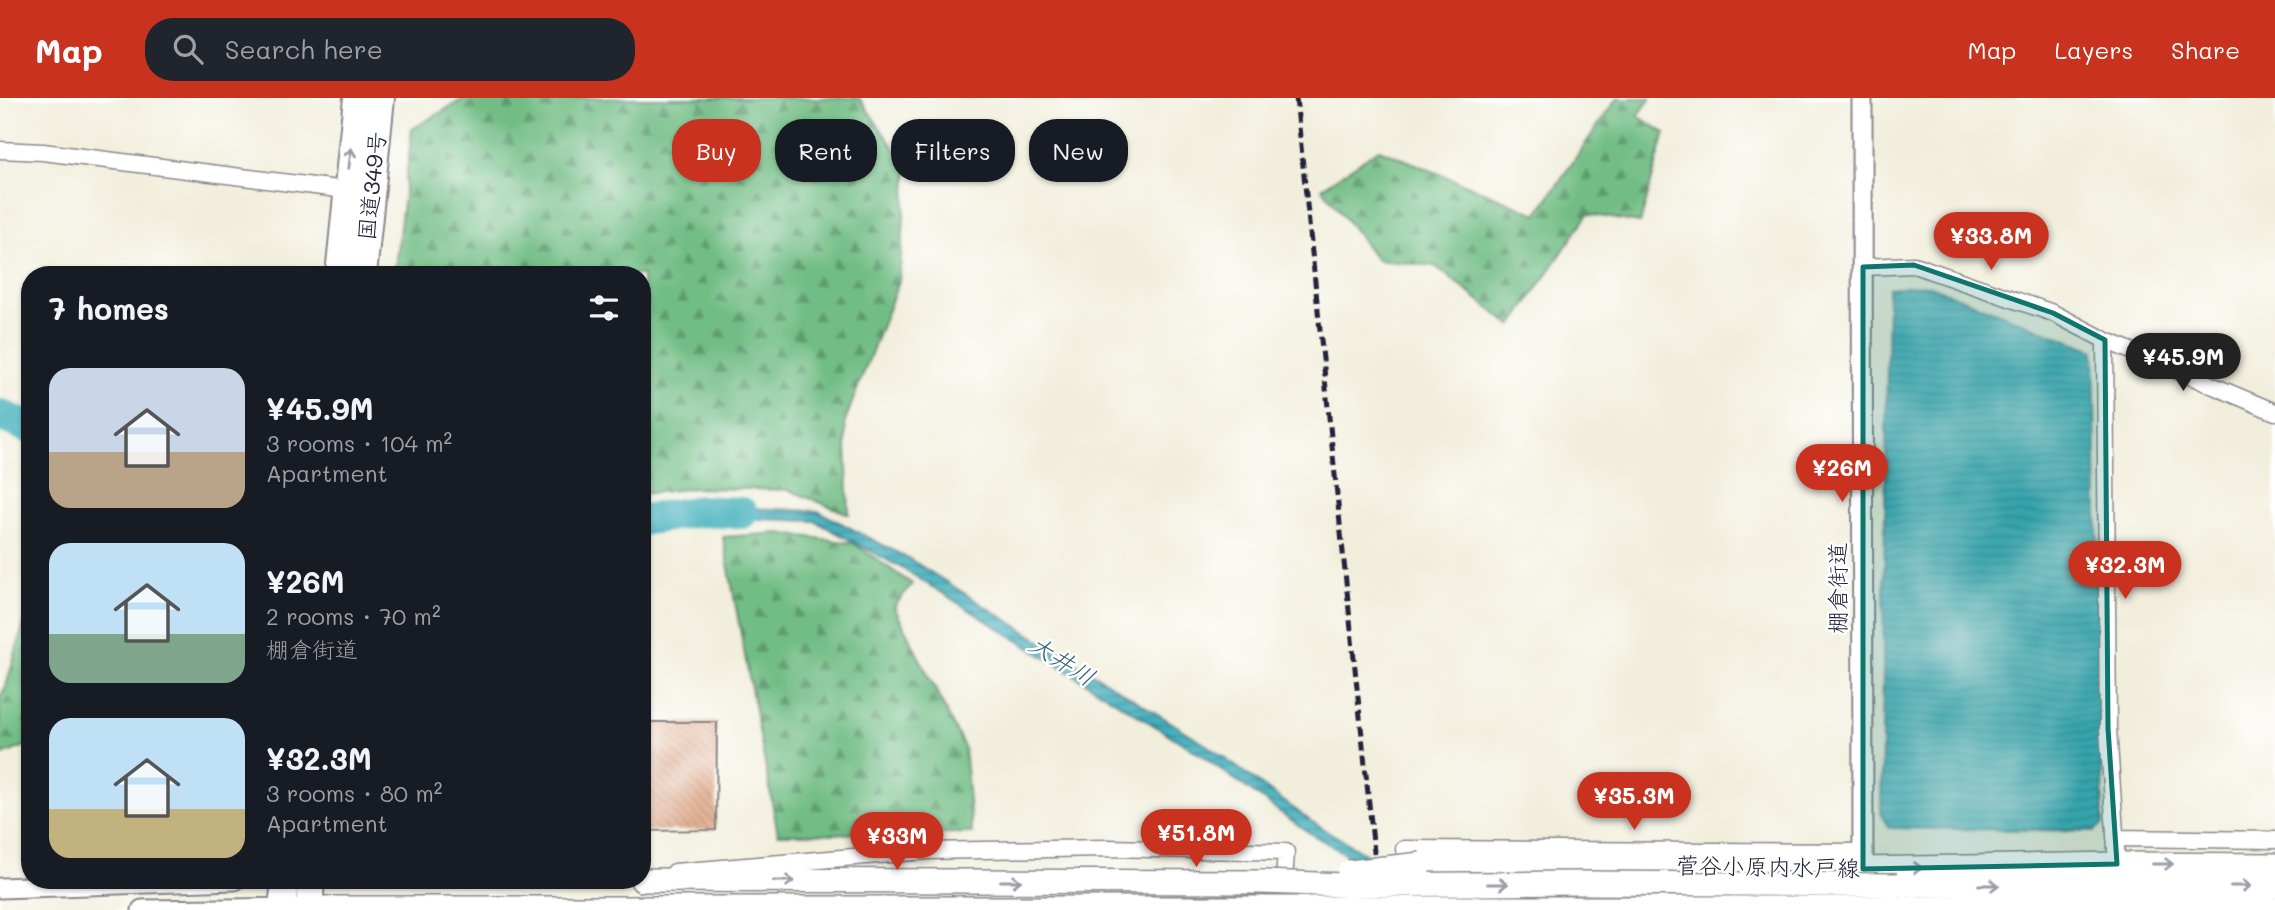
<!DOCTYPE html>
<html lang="en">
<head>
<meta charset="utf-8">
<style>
	:root { --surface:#171b24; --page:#20242c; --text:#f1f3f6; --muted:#9ea1a6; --accent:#c8321e }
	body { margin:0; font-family:Mali,"Klee One",sans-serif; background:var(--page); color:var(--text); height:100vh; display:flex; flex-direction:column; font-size:26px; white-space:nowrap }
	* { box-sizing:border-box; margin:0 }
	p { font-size:23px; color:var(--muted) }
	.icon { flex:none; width:38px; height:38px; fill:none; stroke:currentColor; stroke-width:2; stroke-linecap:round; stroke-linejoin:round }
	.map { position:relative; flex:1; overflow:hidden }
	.drawer { position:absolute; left:21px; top:168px; width:630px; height:623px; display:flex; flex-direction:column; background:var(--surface); border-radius:28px; box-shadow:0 2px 5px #0004 }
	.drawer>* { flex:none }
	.banner { position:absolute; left:672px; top:21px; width:665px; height:63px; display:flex; gap:14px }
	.price { position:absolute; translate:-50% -60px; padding:0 16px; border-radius:24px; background:var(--accent); color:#fff; font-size:23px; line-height:46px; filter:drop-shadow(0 2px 4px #0008) }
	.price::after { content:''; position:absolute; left:50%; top:42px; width:21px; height:16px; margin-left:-10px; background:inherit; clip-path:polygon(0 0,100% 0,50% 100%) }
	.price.on { background:#222; color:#fff }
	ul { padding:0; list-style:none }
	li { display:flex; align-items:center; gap:21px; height:175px; padding:0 28px }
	li span { display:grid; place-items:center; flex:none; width:196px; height:140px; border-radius:21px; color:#555 }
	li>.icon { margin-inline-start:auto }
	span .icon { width:84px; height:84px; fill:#fffc; stroke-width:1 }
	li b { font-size:30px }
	h2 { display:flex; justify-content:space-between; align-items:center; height:84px; padding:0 28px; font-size:30px }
	.pill { padding:0 24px; border-radius:28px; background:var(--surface); box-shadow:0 2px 5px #0004; font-size:24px; line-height:63px }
	.pill.on { background:var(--accent); color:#fff }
	header { display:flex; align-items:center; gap:42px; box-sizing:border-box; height:98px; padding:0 35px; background:var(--accent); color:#fff }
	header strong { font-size:33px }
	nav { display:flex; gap:38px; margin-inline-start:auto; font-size:24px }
	.search { width:490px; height:63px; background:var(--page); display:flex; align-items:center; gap:18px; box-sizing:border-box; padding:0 24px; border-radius:28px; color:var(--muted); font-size:26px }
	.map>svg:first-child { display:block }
	.forest { fill:url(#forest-firs); stroke:#4a7060; stroke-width:2 }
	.water { fill:url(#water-rules); stroke:#31687b; stroke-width:2 }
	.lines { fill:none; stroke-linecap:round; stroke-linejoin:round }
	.river { stroke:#40afbb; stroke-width:32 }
	.building { fill:url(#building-back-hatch) }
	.minor-casing { stroke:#8a888b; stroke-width:19 }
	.tertiary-casing { stroke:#8a888b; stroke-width:23 }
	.secondary-casing { stroke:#8a888b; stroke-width:26 }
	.trunk-casing { stroke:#8a888b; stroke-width:30 }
	.minor { stroke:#fff; stroke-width:16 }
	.tertiary { stroke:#fff; stroke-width:19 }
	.secondary { stroke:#fff; stroke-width:23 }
	.trunk { stroke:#fff; stroke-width:26 }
	.rail { stroke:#22223b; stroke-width:5; stroke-dasharray:10 5; stroke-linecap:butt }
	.secondary-bridge-casing { stroke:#8a888b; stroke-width:26; stroke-linecap:butt }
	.secondary-bridge { stroke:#fff; stroke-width:23 }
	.oneway { stroke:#9c9ca7 }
	.marked { fill:#0f766e; fill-opacity:0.2; stroke:#0f766e; stroke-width:5; stroke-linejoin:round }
	.labels { text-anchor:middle; stroke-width:5; stroke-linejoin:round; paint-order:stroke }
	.street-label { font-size:23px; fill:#22223b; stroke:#fff }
	.water-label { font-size:24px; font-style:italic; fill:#306175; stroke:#fff }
</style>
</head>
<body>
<header>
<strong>Map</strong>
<div class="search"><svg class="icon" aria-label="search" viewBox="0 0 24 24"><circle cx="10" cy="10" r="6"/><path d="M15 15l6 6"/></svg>Search here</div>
<nav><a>Map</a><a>Layers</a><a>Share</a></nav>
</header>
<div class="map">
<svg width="2275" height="812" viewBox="0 0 2275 812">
	<defs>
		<pattern id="forest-firs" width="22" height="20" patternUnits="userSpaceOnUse" patternTransform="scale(1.75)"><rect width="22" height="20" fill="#72bd85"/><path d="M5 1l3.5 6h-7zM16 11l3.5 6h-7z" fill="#5d996e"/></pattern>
		<pattern id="water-rules" width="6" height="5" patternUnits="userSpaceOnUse" patternTransform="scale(1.75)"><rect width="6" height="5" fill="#40afbb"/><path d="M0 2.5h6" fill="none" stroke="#358e99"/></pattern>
		<pattern id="building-back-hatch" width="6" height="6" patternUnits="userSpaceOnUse" patternTransform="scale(1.75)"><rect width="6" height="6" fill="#d7946c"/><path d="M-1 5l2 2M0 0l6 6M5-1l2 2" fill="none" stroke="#ae785a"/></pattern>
	</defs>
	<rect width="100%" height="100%" fill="#fff"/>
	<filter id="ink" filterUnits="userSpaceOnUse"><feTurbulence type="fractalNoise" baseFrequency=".0143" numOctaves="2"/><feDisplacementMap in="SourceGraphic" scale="14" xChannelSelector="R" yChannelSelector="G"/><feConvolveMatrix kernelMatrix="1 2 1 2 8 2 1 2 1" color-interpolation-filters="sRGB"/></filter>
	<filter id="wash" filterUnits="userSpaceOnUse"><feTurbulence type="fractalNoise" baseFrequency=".00686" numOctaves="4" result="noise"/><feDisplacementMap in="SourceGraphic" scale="28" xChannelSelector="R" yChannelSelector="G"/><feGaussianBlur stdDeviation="1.57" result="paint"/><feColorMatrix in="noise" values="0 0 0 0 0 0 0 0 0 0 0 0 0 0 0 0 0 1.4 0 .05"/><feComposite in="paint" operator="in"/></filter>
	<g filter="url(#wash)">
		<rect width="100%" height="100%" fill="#f1eedb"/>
		<!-- forest -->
		<path class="forest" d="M465,0H859L908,69L899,183L845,323L849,416L789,392L695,390L642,396V177H394L412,31Z
			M1617,0H1651L1638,18L1665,35L1640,125L1588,116L1512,228L1435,168L1377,162L1322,90L1379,51L1537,116Z
			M779,435L853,445L912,486L894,509L964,649L972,735L778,736L723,439Z
			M30,505V646L0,658V599L6,588Z"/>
		<!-- water -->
		<path class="water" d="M1927,187L2094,252L2103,726L2094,733L1889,730L1881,717L1888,190Z
			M699,408L818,413L908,460L1201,643L1311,723L1459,812H1438L1305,732L1195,653L902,470L815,423L700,419Z"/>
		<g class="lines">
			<!-- river -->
			<path class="river" d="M0,317L30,330
				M642,422L700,413L742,415"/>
		</g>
		<g id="blocks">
			<!-- building -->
			<path class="building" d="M643,624H717L716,732L643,733Z"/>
		</g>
	</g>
	<g filter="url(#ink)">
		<use href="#blocks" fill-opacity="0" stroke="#8a888b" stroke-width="2"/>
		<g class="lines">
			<!-- minor casing -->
			<g class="minor-casing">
				<path id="minor" d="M0,52L43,54L346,92
					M1863,169L1914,167L2053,215L2105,242L2275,314
					M2105,242L2108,630L2117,766
					M2115,740L2275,742
					M1404,751L1863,754
					M675,774L926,753L1107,750L1286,754L1282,812"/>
			</g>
			<!-- tertiary casing -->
			<g class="tertiary-casing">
				<path id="tertiary" d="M1862,0L1863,786
					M0,790L235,782
					M142,812L294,810"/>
			</g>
			<!-- secondary casing -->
			<g class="secondary-casing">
				<path id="secondary" d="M1421,766L1525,764L1863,771L2117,766L2275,767
					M642,782L1263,784
					M1897,787L2275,788
					M309,810H1264L1282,812
					M1897,810L2275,811"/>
			</g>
			<!-- trunk casing -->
			<g class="trunk-casing">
				<path id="trunk" d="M339,177L357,0
					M363,177L381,0
					M282,812L285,782
					M309,812L311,782"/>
			</g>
			<!-- minor -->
			<use href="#minor" class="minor"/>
			<!-- tertiary -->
			<use href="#tertiary" class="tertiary"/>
			<!-- secondary -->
			<use href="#secondary" class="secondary"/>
			<!-- trunk -->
			<use href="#trunk" class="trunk"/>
			<!-- rail -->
			<path class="rail" d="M1296,0L1380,812"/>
			<!-- secondary-bridge casing -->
			<g class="secondary-bridge-casing">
				<path id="secondary-bridge" d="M1349,774L1421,766
					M1263,784L1345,787L1584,785L1897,787
					M1264,810H1897"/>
			</g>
			<!-- secondary-bridge -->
			<use href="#secondary-bridge" class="secondary-bridge"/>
		</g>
		<!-- one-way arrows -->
		<defs><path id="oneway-shaft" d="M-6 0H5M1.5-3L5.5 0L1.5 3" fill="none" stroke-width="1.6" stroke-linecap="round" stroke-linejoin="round" transform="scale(1.75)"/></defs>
		<g class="oneway">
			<use href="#oneway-shaft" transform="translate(350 60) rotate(-83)"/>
			<use href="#oneway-shaft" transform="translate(2163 766)"/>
			<use href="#oneway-shaft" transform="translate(1912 770) rotate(-1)"/>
			<use href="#oneway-shaft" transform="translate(784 783)"/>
			<use href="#oneway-shaft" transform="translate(1011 783)"/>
			<use href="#oneway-shaft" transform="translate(1498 786)"/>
			<use href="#oneway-shaft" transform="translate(1989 787)"/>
			<use href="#oneway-shaft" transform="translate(2241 788)"/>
		</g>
	</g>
	<!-- marked area -->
	<path class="marked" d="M1914,167L2053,215L2105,242L2108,630L2117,766L1863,771V169Z"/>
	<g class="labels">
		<!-- street labels -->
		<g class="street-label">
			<text transform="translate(372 88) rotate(-84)" y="8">国道349号</text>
			<text transform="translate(1838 490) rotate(-90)" y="8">棚倉街道</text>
			<text transform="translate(1768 769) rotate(1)" y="8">菅谷小原内水戸線</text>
		</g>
		<!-- water labels -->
		<g class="water-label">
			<text transform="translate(1062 563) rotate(32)" y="8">大井川</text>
		</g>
	</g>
</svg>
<b class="price" style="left:1991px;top:174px">¥33.8M</b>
<b class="price on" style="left:2183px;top:295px">¥45.9M</b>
<b class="price" style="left:1842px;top:406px">¥26M</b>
<b class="price" style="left:2125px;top:503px">¥32.3M</b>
<b class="price" style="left:1634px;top:734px">¥35.3M</b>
<b class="price" style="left:1196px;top:771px">¥51.8M</b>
<b class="price" style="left:897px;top:774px">¥33M</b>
<div class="banner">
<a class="pill on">Buy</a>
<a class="pill">Rent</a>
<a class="pill">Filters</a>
<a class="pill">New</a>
</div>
<section class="drawer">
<h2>7 homes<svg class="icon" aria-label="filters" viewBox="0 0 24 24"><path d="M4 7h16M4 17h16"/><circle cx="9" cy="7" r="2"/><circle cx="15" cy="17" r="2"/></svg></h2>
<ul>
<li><span style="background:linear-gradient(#c9d6e8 60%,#b9a48a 0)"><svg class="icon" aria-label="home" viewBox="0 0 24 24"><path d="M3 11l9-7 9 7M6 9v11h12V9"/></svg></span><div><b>¥45.9M</b><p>3 rooms · 104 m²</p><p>Apartment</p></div></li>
<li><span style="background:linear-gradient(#bfe0f5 65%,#7fa58c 0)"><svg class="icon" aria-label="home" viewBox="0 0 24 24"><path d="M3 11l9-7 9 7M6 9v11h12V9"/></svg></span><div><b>¥26M</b><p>2 rooms · 70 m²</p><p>棚倉街道</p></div></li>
<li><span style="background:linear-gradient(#bfe0f5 65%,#c2b280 0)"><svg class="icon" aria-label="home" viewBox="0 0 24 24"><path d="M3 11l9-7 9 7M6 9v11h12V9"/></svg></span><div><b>¥32.3M</b><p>3 rooms · 80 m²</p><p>Apartment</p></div></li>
</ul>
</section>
</div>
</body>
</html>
